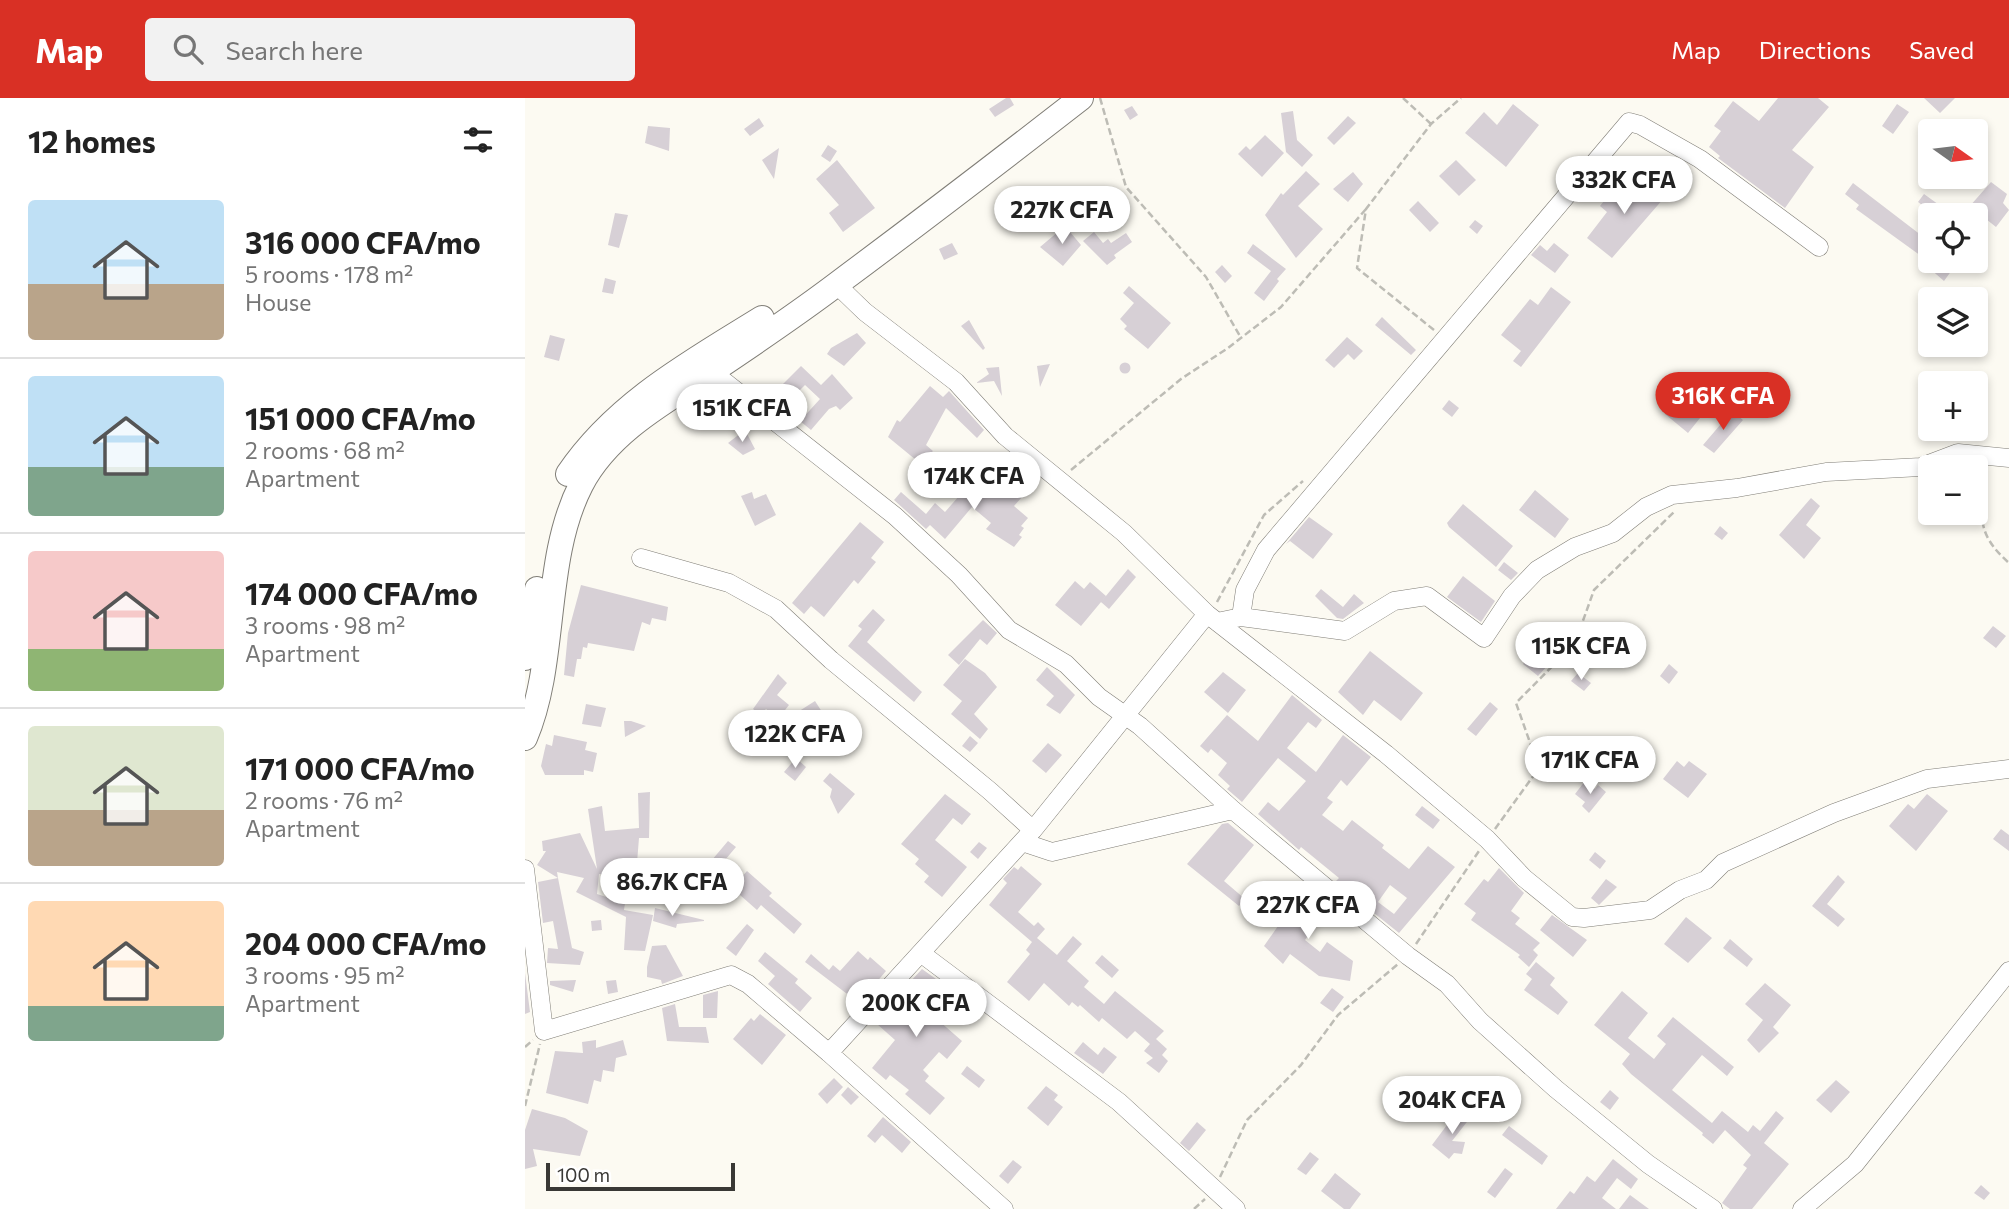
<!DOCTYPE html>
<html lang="en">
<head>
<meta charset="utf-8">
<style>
	:root { --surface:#fff; --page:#f2f2f2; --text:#222; --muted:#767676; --line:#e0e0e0; --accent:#d93025 }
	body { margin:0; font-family:Commissioner,sans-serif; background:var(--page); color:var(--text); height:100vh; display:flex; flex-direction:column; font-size:26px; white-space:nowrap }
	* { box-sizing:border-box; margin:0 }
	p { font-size:23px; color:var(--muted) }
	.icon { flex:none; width:38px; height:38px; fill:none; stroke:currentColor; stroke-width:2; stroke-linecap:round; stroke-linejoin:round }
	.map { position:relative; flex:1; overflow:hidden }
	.sheet { display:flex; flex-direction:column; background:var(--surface); width:525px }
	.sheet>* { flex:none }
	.needle { width:46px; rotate:104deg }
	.tools { position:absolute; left:1393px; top:21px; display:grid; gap:14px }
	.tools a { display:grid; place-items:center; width:70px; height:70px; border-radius:7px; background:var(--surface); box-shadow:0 4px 10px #0003; font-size:35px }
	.scale { position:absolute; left:21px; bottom:18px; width:189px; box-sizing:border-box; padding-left:7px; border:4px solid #393835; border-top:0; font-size:19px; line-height:24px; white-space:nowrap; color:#393835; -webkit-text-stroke:5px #fff; paint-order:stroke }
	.price { position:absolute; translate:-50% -60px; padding:0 16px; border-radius:24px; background:#fff; color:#222; font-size:23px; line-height:46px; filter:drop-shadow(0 2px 4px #0008) }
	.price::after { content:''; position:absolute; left:50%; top:42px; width:21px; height:16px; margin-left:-10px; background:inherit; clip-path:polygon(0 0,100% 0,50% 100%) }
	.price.selected { background:var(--accent); color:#fff }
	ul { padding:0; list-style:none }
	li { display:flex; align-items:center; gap:21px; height:175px; padding:0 28px }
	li+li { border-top:2px solid var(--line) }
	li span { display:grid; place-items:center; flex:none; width:196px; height:140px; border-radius:7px; color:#555 }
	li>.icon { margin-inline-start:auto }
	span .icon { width:84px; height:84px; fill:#fffc; stroke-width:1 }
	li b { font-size:30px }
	h2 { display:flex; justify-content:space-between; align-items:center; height:84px; padding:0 28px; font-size:30px }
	header { display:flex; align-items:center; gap:42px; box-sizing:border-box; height:98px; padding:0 35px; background:var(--accent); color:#fff }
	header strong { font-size:33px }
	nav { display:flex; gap:38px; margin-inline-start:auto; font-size:24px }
	.search { width:490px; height:63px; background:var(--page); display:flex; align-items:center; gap:18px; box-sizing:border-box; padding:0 24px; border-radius:7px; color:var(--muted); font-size:26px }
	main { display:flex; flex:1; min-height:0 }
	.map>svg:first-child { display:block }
	.building { fill:#d7d0d6; fill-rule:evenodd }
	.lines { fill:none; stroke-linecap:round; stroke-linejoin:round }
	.minor-casing { stroke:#807e77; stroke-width:19 }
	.highway-casing { stroke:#807e77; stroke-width:26 }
	.path { stroke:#bdbcb5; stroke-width:2.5; stroke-dasharray:7 3.5; stroke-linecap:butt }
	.minor { stroke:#fff; stroke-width:18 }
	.highway { stroke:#fff; stroke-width:24 }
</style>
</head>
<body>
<header>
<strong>Map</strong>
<div class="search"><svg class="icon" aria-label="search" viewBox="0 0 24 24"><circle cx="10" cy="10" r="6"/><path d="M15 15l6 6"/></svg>Search here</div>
<nav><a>Map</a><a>Directions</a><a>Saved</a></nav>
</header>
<main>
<section class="sheet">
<h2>12 homes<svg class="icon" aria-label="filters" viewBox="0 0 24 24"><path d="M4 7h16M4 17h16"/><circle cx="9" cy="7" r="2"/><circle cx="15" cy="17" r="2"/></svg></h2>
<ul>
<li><span style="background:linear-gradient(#bfe0f5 60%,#b9a48a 0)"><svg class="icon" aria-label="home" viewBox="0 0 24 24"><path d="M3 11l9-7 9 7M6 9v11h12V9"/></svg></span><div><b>316 000 CFA/mo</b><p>5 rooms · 178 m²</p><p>House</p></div></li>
<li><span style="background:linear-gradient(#bfe0f5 65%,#7fa58c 0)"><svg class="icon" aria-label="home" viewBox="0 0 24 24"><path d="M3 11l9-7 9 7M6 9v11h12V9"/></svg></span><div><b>151 000 CFA/mo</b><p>2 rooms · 68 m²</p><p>Apartment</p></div></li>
<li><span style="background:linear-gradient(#f6c9c9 70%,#8fb573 0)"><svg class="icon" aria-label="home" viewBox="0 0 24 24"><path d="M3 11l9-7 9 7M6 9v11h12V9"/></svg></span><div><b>174 000 CFA/mo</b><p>3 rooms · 98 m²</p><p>Apartment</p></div></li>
<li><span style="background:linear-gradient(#dfe7d0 60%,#b9a48a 0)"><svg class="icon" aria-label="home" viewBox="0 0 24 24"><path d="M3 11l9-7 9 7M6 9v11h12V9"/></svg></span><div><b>171 000 CFA/mo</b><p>2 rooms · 76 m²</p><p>Apartment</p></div></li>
<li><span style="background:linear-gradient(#ffd9b3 75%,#7fa58c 0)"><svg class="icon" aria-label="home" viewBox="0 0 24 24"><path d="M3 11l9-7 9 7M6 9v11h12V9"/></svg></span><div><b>204 000 CFA/mo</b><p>3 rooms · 95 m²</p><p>Apartment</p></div></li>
</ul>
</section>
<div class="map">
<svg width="1484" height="1111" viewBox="0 0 1484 1111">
	<rect width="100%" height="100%" fill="#fcfaf2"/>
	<!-- building -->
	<path class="building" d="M481,0H485L489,7L470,19L464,11Z
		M1253,0H1293L1304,9L1267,52L1289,69L1260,110L1193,60L1195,58L1184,49L1196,33L1189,28L1208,3L1234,23Z
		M1399,0H1430L1415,15Z
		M988,6L1014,27L981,69L940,35L959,14L972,27Z
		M1372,6L1384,14L1368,36L1357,28Z
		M607,8L613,17L605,22L599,12Z
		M768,13L772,42L788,57L777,69L761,54L756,15Z
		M823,18L831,25L809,47L802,40Z
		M234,20L239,28L225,38L219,31Z
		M123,28L145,30L144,53L120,45Z
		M740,37L759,55L737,79L713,56L721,48L725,52Z
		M303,47L312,53L305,64L296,58Z
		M254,50L249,81L237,62Z
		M312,62L350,110L318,134L304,115L314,107L291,81Z
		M931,62L951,82L934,98L914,78Z
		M781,73L795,86L773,108L798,131L771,160L740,117L756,95L758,97Z
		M828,74L838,86L823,104L808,91Z
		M1111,78L1139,100L1087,160L1062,140L1082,114L1075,108L1090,89L1098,95Z
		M1466,84L1482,96L1478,105L1484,112L1471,129L1456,117H1437Z
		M1328,85L1405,144V163H1414L1427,172L1419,183L1396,163H1403L1331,111L1334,107L1320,96Z
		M1399,96L1428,117H1411L1393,104Z
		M893,103L914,125L905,134L884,112Z
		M90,115L103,117L94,150L83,147Z
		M950,122L958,128L952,136L944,129Z
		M540,128L556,147L538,168L515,149Z
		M569,134L578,145L583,141L586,145L601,135L607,144L589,157L591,160L582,167L558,143Z
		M427,145L433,156L419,162L414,151Z
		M1029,145L1044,157L1030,175L1006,157L1015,147L1022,153Z
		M728,146L761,171L752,181L754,183L739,203L729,195L746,173L722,155Z
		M697,167L707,178L700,185L690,174Z
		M80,180L91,183L88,196L77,194Z
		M604,188L646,225L623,251L599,231L602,228L595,221L609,205L598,195Z
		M1026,189L1046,204L996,269L988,263L996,253L976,237L1005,201L1013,207Z
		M857,219L891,252L886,257L850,227Z
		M444,222L460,250L458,252L436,228Z
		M332,235L341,245L319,268L302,256L306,250Z
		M25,237L40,241L34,263L19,259Z
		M822,239L838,253L829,262L823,256L809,270L800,262Z
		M594.5 270a5.5 5.5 0 1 1 11 0a5.5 5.5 0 1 1-11 0Z
		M525,266L515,289L512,268Z
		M276,268L296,287L307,276L328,300L315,312L311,308L304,311L286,332L275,323L295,301L280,287L258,309L246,298Z
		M474,269L477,298L469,283L451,285L464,276L461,270Z
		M1160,283L1187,305L1163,335L1140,316L1147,307L1144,304Z
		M405,288L418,299L424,293L459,332L452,340L421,310L401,347L408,353L401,360L407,364L398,375L387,366L391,362L363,339L372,322L375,324Z
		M924,302L934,310L927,319L917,311Z
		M1207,313L1218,322L1189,355L1178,347Z
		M220,332L230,351L218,357L203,345Z
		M459,381L479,398L486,390L497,399L489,408L503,420L496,428L499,430L494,437L497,439L489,449L461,431L466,425L447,409L420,441L405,427L401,431L369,402L376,394L401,416L410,405L420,414L448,382L454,387Z
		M1010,392L1044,421L1030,440L994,412Z
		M227,394L229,401L241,396L251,417L230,428L216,398Z
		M1286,400L1295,408L1281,427L1296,440L1279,461L1254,437Z
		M938,406L988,448L971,469L924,429L922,425Z
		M784,419L808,436L788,461L765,443L761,446Z
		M335,424L359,444L346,460L351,464L333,486L329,482L299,519L286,508L279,516L267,505Z
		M1195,428L1203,435L1197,442L1189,436Z
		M979,464L993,475L986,482L973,472Z
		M603,471L611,479L584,511L576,504Z
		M938,478L970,503L956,524L922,499Z
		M550,483L559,491L565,484L581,498L556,528L530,507Z
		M56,487L143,509L141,523L127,520L125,527L117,524L109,553L63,545L62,550L58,549L56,561H52L49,579L39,577L43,535Z
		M796,491L818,509L829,496L839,505L818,521L812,520L790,498Z
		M348,511L360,522L342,544L397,594L389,604L323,548L337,531L333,528Z
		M458,522L472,535L462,547L455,541L434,567L423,557Z
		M1468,528L1481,538L1471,550L1458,540Z
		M1034,530L1047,541L1013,578L998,566L1013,549L1016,551Z
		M845,553L898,595L876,623L849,602L838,617L813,594Z
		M440,561L460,575L472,589L449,616L463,631L455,641L426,616L437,603L418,587Z
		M1144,566L1153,574L1144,586L1135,578Z
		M522,569L550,597L535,616L521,607L529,598L511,582Z
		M698,574L721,592L703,615L679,594Z
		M1053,575L1066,585L1059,593L1046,583Z
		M253,576L262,585L252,597L264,607L253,621L241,611L236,617L228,611Z
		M767,597L797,622L791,630L783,624L762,650L791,674L818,637L846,659L822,688L816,682L802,700L808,704L797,717L818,733L827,722L859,747L857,750L884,771L903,748L930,769L874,835L839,807L845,799L828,786L823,793L811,783L814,780L776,749L774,752L733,716L743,704L754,713L781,683L753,660L717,704L702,691L705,688L693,677L702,665L686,651L683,655L675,648L702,617L733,643ZM865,787L882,800L869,816L853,804Z
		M290,603L299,617L271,636L257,624Z
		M965,604L973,611L951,638L942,631Z
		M61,606L81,610L76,629L57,626Z
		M99,623H106L121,628L100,639Z
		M29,637L62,644L60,652L72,655L68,674L59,672V677H20L16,668L21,646L27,648Z
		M445,638L453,645L445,654L437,648Z
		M523,645L537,657L521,675L507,663Z
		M271,660L281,669L270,683L259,674Z
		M1152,663L1159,669L1164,663L1182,676L1163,700L1138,681Z
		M305,675L330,696L313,716L305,699L307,691L298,683Z
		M1060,683L1070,691L1073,687L1081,694L1064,715L1057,708L1060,704L1050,696Z
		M125,694L124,740H114L111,777L102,776L101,780L74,776L72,796L100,805L99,812L128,817L120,853L99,852L101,819L51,794L59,780L32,774L33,780L12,767L21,753H18L17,743L55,735L72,771L63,711L77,708L80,733L114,730L113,695Z
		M420,696L446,716L437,727L428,720L410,742L442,769L417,799L399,784L404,778L390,766L394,761L376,746Z
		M1402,696L1423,713L1391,753L1364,728L1383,706L1389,711Z
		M897,708L915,722L908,731L890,717Z
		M703,725L729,747L699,783L720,801L714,808L662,766L697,726Z
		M1476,731L1484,737V753L1468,741Z
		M203,743L211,749L189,775L181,769Z
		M454,744L462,750L453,761L445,754Z
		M1070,754L1081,763L1075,771L1064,762Z
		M496,768L517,786L493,814L509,828L513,824L520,831L512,840L532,857L548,838L557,846L542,863L564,883L559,889L579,906L590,893L639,933L631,941L642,951L637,957L643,963L634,975L621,965L628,960L619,953L625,946L610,933L602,941L577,920L574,924L555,907L553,909L547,904L544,908L519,885L504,903L482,884L505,856L501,852L507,844L464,807L482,785L478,781L489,769L493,772Z
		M974,770L999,795L986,813L995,820L990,826L1015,845L1008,852L1013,857L1004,869L993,859L995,857L946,822L951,815L939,806L959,781L963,784Z
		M222,773L247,795L244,798L277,826L269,836L236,807L232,812L207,790Z
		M1313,777L1320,784L1302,806L1320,821L1313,829L1287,808Z
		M33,780L47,850L59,854L55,867L22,865L23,850L33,851L28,823L18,825L13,784Z
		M1081,781L1092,789L1074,807L1066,800Z
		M778,792L804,810L780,842L795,854L802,844L828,863L825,883L794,878L765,856L758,866L739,848Z
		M130,810L179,822V823L152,826L151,830L128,823Z
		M1027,817L1062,842L1048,859L1015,832Z
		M1161,819L1187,840L1163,865L1139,846Z
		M76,822L77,832L67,833L66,823Z
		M222,826L229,832L211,858L201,850Z
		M1205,841L1228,861L1222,869L1198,850Z
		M141,847L158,878L137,886L136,882L122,879V869L127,848Z
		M333,853L343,862L345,859L361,873L334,905L280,864L286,856L304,872L308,867L315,873Z
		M240,854L273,881L270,885L287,900L275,914L243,886L250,878L233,863Z
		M577,857L594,872L587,880L570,865Z
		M1011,864L1030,880L1025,887L1043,904L1033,917L999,892L1007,881L1001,876Z
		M397,871L425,891L405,915L437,943L422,961L414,954L398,972L404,978L400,983L420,1000L405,1017L380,996L384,992L365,977L361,982L347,970L370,942L352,926L364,912L361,910Z
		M0,875L5,914L0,916Z
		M51,882L48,894L25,887V883Z
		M91,882L93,894L83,896L81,883Z
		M1240,885L1266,907L1248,929L1254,935L1234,955L1222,942L1238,922L1220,906Z
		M807,890L819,899L808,914L795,905Z
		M193,893L192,920H178V897Z
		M1097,893L1123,915L1103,940L1129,961L1141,946L1132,938L1148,919L1209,969L1202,978L1177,957L1147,992L1187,1025L1197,1013L1223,1034L1228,1027L1235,1033L1251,1013L1259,1020L1239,1045L1264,1066L1227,1111H1205L1197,1105L1222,1070L1218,1067L1226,1057L1200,1032L1188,1046L1177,1037L1178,1035L1106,976L1097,966L1105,956L1069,927Z
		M150,906L154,929H181L184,945L142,943L137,910Z
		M235,916L261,937L237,967L208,941L226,920L229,923Z
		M71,942V950L98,942L102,957L91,960L89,974L78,972L76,984L69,982L63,1006L21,995L30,953L58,955L57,944Z
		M558,944L573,957L579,949L592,959L578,976L549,955Z
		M442,968L460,982L454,990L436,976Z
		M309,980L318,989L302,1006L293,996Z
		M1311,982L1325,994L1306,1015L1291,1002Z
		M521,988L533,997L529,1002L538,1009L523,1028L502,1010Z
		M323,989L334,999L326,1007L316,997Z
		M1085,992L1094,1000L1085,1012L1075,1004Z
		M7,1011L40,1020L63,1033L55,1058L8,1051L12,1068L0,1071V1032Z
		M934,1011L945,1020L927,1043L940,1044L937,1056L929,1055L924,1061L907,1047Z
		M358,1019L386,1044L377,1055L357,1037L350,1045L342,1038Z
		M672,1024L681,1032L664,1053L655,1045Z
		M984,1028L1023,1058L1017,1067L977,1037Z
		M785,1054L794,1061L781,1077L772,1071Z
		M1088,1061L1113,1081L1106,1091L1092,1080L1077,1100L1091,1111H1031L1045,1093L1049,1096L1062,1078L1070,1084Z
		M488,1062L497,1069L483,1086L474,1078Z
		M980,1070L988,1076L970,1100L962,1094Z
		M810,1075L836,1096L825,1111H819L796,1093Z
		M1456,1087L1465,1095L1459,1102L1449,1095Z
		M1105,1097L1124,1111H1094Z"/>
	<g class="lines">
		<!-- minor casing -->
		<g class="minor-casing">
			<path id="minor" d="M312,187L340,214L431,284L480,338L599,435L682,516L861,656L962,741L999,780L1047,819L1059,820L1125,812L1155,792L1181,782L1198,765L1309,715L1402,681L1484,671
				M186,273L370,418L434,477L484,532L541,566L574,599L615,628L708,712L883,858L922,886L955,923L1031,991L1123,1066L1188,1111
				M116,460L204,485L251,511L306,562L465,693L508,732
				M716,519L720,492L741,452L1104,24L1115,27L1175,61L1294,149
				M692,524L716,519L820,533L869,503L902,498L959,540L987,498L1012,472L1050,449L1088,435L1121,409L1147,397L1212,390L1301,374L1396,369L1433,355L1484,360
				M497,744L527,754L708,712
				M0,771L19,933L206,877L223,886L304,955L479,1111
				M397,856L594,1004L711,1111
				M304,955L508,732L682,516
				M1277,1111L1330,1066L1484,873"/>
		</g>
		<!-- highway casing -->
		<g class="highway-casing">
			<path id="highway" d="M43,376C91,305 166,264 237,220
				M0,560L12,491
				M0,640C33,563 17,463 56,387C83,335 139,304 186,274C228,246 271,217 312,186C394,125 475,63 556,0"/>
		</g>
		<!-- path -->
		<path class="path" d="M575,0L601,89L681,179L716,240
			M878,0L906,26
			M909,232L832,170L841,111L906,26L936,0
			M1460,371C1458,415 1447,432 1484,465
			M546,372L656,281L703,250L756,209L841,111
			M692,504L739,417L778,383
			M970,731L1014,670L991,605L1050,545L1069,492L1149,414
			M891,846L954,753
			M0,949L8,942
			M0,1008L15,946
			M695,1079L722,1022L776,967L813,917L873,866
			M669,1111L680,1101"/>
		<!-- minor -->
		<use href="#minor" class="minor"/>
		<!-- highway -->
		<use href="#highway" class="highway"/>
	</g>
</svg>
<div class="tools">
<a><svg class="needle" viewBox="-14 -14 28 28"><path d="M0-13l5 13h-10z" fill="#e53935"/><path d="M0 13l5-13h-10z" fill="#767676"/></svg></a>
<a><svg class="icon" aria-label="locate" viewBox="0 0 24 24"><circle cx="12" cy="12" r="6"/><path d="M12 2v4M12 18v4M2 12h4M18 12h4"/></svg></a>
<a><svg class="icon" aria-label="layers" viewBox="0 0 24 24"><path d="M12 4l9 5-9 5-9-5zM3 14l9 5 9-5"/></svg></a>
<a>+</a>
<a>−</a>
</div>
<div class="scale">100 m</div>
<b class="price" style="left:1099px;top:118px">332K CFA</b>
<b class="price" style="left:537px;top:148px">227K CFA</b>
<b class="price selected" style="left:1198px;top:334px">316K CFA</b>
<b class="price" style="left:217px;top:346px">151K CFA</b>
<b class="price" style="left:449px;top:414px">174K CFA</b>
<b class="price" style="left:1056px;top:584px">115K CFA</b>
<b class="price" style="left:270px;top:672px">122K CFA</b>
<b class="price" style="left:1065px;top:698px">171K CFA</b>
<b class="price" style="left:147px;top:820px">86.7K CFA</b>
<b class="price" style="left:783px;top:843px">227K CFA</b>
<b class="price" style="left:391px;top:941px">200K CFA</b>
<b class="price" style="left:927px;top:1038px">204K CFA</b>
</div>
</main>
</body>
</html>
